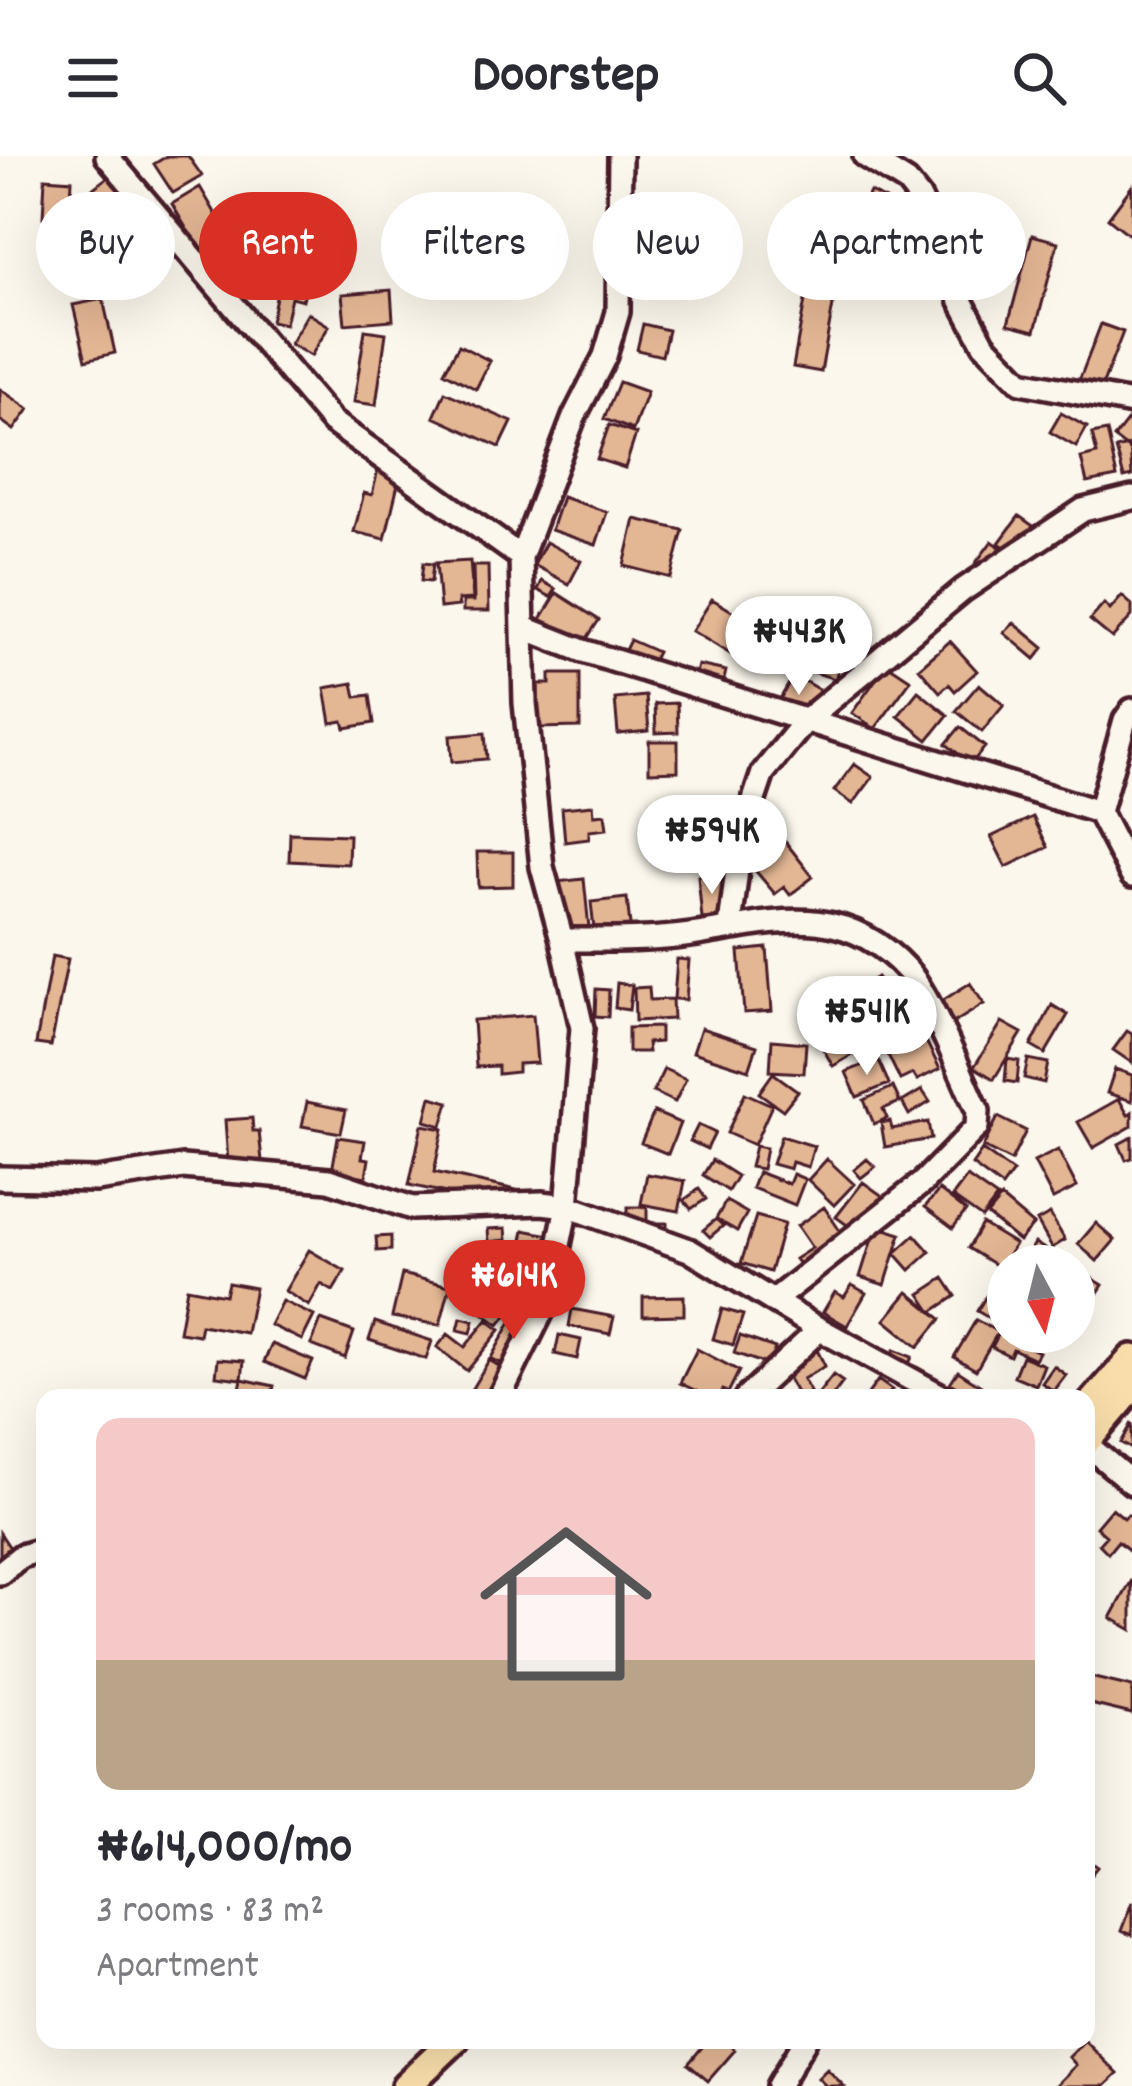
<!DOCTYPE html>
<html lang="en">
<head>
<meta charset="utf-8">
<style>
	:root { --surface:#fff; --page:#f2f2f3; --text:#2b2b33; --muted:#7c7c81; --line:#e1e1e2; --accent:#d93025 }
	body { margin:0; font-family:Dekko,sans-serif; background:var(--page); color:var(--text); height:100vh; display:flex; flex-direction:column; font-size:45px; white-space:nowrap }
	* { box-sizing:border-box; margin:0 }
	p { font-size:39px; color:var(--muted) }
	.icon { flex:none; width:66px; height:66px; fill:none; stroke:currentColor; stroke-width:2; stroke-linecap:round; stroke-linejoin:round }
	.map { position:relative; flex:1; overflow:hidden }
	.details { position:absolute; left:36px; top:1233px; width:1059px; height:660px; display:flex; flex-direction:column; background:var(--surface); border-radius:24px; box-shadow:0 12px 48px #0002 }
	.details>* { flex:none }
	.hud { position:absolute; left:36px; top:36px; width:1062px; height:108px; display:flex; gap:24px }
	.needle { width:78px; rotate:173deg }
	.fabs { position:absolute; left:987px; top:1089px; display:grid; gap:24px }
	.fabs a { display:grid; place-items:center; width:108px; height:108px; border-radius:50%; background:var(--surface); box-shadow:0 12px 48px #0002; font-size:60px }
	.price { position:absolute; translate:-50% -102px; padding:0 27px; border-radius:42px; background:#fff; color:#222; font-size:39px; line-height:78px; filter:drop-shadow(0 3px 6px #0008) }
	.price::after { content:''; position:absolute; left:50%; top:72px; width:36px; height:27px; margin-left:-18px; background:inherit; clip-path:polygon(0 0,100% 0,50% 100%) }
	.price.selected { background:var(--accent); color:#fff }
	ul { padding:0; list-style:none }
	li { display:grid; align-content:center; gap:24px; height:636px; padding:0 60px }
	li+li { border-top:3px solid var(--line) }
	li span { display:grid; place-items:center; height:372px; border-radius:24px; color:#555 }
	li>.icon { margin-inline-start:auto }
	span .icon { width:216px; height:216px; fill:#fffc; stroke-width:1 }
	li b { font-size:51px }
	.pill { padding:0 42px; border-radius:54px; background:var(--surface); box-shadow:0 12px 48px #0002; font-size:42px; line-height:108px }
	.pill.selected { background:var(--accent); color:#fff }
	header { display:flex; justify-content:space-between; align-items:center; height:156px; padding:0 60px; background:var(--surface); font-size:54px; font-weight:700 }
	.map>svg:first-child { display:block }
	.building { fill:#e3b694; stroke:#4a1f2b; stroke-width:3 }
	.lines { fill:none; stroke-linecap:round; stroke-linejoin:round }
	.minor-casing { stroke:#4a1f2b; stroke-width:30 }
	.major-casing { stroke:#4a1f2b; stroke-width:36 }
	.minor { stroke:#fbf7ec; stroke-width:21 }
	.major { stroke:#f9deab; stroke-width:27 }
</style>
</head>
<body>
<header><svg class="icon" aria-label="menu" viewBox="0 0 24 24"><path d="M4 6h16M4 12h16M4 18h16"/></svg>Doorstep<svg class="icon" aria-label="search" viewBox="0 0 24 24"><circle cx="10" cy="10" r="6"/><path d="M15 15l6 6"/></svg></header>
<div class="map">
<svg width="1132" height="1930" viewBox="0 0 1132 1930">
	<rect width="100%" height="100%" fill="#fbf7ec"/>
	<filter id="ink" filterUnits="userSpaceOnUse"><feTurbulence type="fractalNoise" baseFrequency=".00833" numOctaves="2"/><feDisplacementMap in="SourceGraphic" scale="24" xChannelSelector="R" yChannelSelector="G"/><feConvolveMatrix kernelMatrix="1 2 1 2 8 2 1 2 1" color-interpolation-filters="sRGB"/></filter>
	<g filter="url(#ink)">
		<!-- building -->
		<path class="building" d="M167,0H188L202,20L173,37L154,8Z
			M109,20L121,35L103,48L92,33Z
			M45,22L72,24L70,62L43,61Z
			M1132,30V81L1108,62Z
			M200,31L231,84L203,101L172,48Z
			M870,36L886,44L853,110L837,102Z
			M653,63L697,71L690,112L646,105Z
			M1032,79L1058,86L1035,175L1008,168Z
			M283,107L310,113L303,144L291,141L285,168L271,165Z
			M809,122L837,127L821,216L793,211Z
			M391,134L393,164L345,168L342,138Z
			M103,143L115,197L86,204L73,149Z
			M308,157L329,170L311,200L290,188Z
			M643,168L668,174L662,200L637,194Z
			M1101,168L1123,176L1101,233L1079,225Z
			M365,174L386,177L376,249L354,246Z
			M459,189L490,205L476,233L444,216Z
			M619,226L647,236L633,274L604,263Z
			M0,233L29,253L14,274L0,264Z
			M445,236L512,266L500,291L434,261Z
			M1061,257L1087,271L1076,291L1050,276Z
			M1128,264L1132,267V296L1114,282Z
			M609,269L636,278L625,312L597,303Z
			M1107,275L1117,321L1087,327L1081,302L1097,298L1092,278Z
			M1130,289L1132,320L1124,322L1116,293Z
			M378,314L400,320L385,383L354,376L364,337L372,339Z
			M562,341L607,356L596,389L551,374Z
			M1019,360L1046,379L1027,407L999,387Z
			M635,363L683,374L671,422L624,410Z
			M992,385L1004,394L987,417L975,408Z
			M546,386L581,405L569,428L534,409Z
			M470,405L473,443L458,444L459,450L440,452L436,407Z
			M423,407L433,408L431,426L421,425Z
			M473,410H488L489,455H463V445H474Z
			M542,425L556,433L551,441L538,434Z
			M557,437L599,464L582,490L541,463Z
			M1122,440L1132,449V460L1112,482L1090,464L1104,448L1110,454Z
			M712,443L752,467L732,499L692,475Z
			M1014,467L1044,492L1035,503L1004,477Z
			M809,475L847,488L835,523L797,511Z
			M630,484L657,496L650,510L623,498Z
			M950,485L977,515L955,535L949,528L940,536L919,512Z
			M887,508L911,524L875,573L852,557Z
			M698,509L726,515L723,528L695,521Z
			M550,518H580V571L538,572V528H550Z
			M794,519L821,535L804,564L777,548Z
			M353,527L356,541L370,539L374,567L345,572L343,565L331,567L325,532Z
			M979,528L1004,549L982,576L956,555Z
			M918,535L948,559L928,584L898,560Z
			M646,540L649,575L618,578L615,543Z
			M677,547L678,576L656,577L655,548Z
			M960,571L985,591L971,608L946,588Z
			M485,577L487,603L452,606L450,580Z
			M649,585H678V615L649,616Z
			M854,608L873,621L853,648L834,635Z
			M593,649L594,659L605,658L607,673L589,675V683L565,686L562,652Z
			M1033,661L1048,691L1006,711L991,681Z
			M290,677L349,679L348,708L289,705Z
			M780,679L813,721L790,739L784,731L775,738L754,713L765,705L758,696Z
			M477,696H513V730L478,731Z
			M722,718L726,761L702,763L698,720Z
			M584,723L589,772L560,774L556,726Z
			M627,742L631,779L595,783L591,746Z
			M767,792L772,855L744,857L739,795Z
			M52,800L68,803L51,890L36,888Z
			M677,803L689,804L686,844L674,843Z
			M877,821L895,846L866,867L848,841Z
			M617,827L632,829L629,854L615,852Z
			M970,827L984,848L947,871L934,850Z
			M649,831L650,844L672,843L673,863L635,865L634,832Z
			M596,833L609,834L608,861L595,860Z
			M852,848L875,886L833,910L811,872Z
			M1052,849L1068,859L1045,898L1031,890Z
			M533,859L537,907L518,908V916L498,918V910L476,911L473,864Z
			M1002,866L1022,877L994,923L974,911Z
			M660,871V886L647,887L648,896H628V872Z
			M701,872L757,890L749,914L693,896Z
			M1127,875L1132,878V907L1113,894Z
			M923,879L940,913L917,924L913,918L900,924L887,897Z
			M772,884L806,887L804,917L770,915Z
			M878,903L889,928L857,941L846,916Z
			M1007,903L1019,905L1017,927L1005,925Z
			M1028,903L1048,907L1044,927L1024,922Z
			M664,913L686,923L675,946L653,936Z
			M1115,913L1132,919V945L1107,937Z
			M773,917L798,935L783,954L759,937Z
			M893,931L900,946L883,953L887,962L874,968L864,944Z
			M922,934L930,946L909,959L902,946Z
			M745,937L772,949L754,989L727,977Z
			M431,941L449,946L442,970L425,965Z
			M1119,943L1128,959L1132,956V970L1093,992L1078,966Z
			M307,946L346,954L341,977L302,970Z
			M654,956L680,967L668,998L641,987Z
			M998,961L1026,975L1011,1005L983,991Z
			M252,962L253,975H259L262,1005L228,1007L225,964Z
			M890,965L892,973L928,966L931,983L885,991L881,967Z
			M422,969L443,973L434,1016L516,1034L512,1051L409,1029Z
			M698,969L715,977L707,993L690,985Z
			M781,980L814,990L808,1011L792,1006L790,1013L772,1008Z
			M338,981L365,985L362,1002L369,1003L366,1021L332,1015Z
			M1132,981V1002L1126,1004L1119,988Z
			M755,990L766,992L762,1013L750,1011Z
			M982,994L1013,1016L1002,1031L972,1009Z
			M1058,994L1077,1031L1053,1043L1034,1006Z
			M827,1003L854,1028L834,1049L808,1024Z
			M867,1003L875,1011L861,1022L854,1014Z
			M712,1004L737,1020L728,1035L703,1019Z
			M758,1016L789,1028L793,1018L805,1023L795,1049L752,1032Z
			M647,1018L685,1025L679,1055L641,1048Z
			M967,1021L997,1042L982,1062L952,1041Z
			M863,1026L884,1041L857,1076L836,1061Z
			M699,1033L706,1043L691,1053L684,1044Z
			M939,1034L966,1055L953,1072L925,1051Z
			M1001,1042L1033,1069L1019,1085L987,1059Z
			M726,1045L747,1057L737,1075L716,1063Z
			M628,1051H647V1067H667V1081H628Z
			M824,1051L846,1084L803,1113L795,1103L812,1092L797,1070Z
			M1050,1058L1065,1084L1052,1092L1037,1065Z
			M756,1060L784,1068L770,1116L741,1107Z
			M716,1063L723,1070L710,1081L703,1074Z
			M1096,1067L1115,1084L1097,1105L1078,1088Z
			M982,1068L1015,1088L1000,1112L968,1092Z
			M876,1070L901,1078L885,1129L860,1121Z
			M506,1072L507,1084L489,1086L488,1073Z
			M524,1074L549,1079L536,1146L511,1141Z
			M915,1079L930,1096L910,1114L895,1097Z
			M391,1080V1094L377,1095L376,1081Z
			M1035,1087L1072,1110H1021Z
			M309,1094L345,1115L333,1135L321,1128L309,1150L285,1135Z
			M1074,1111L1103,1129L1085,1156L1074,1149Z
			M473,1117L497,1135L482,1156L457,1138Z
			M402,1118L450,1130L440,1169L392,1161Z
			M944,1122L956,1140L932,1156L920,1138Z
			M997,1122L1008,1128V1173L977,1155Z
			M228,1127L255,1132L246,1177L201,1169L199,1179L179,1176L187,1132L225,1139Z
			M852,1129L866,1137L847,1170L823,1156L835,1136L844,1141Z
			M908,1136L941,1163L918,1191L885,1164Z
			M498,1140L513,1151L499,1169L484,1158Z
			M684,1140V1159L643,1160V1141Z
			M282,1145L314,1160L302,1184L270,1169Z
			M572,1153L614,1161L610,1178L569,1170Z
			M722,1153L743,1159L733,1189L713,1183Z
			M516,1157L538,1169L513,1214L491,1202Z
			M461,1162L474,1165L471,1177L458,1174Z
			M321,1164L354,1176L345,1202L311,1189Z
			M487,1164L500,1174L467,1215L437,1191L448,1178L465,1191Z
			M976,1164L998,1176L976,1214L954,1201Z
			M375,1166L432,1185L426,1203L369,1184Z
			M1014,1176H1049L1040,1191Z
			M999,1177L1039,1196L1035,1203L1013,1193L1010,1200L992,1191Z
			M559,1179L581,1184L577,1203L555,1198Z
			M740,1180L775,1192L769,1209L734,1197Z
			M272,1188L313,1205L305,1223L264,1206Z
			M697,1193L739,1215L728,1237L723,1234L719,1242H711L680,1227Z
			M817,1194L825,1210L803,1223L810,1236L799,1242L783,1214Z
			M894,1194L912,1201L905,1216L888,1208Z
			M1022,1200L1044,1209L1036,1229L1014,1220Z
			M218,1203L244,1205L242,1223L216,1220Z
			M489,1204L512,1218L497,1242H484L471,1234Z
			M1054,1210L1066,1219L1054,1235L1042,1227Z
			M958,1215L992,1237L988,1242H974L950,1227Z
			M833,1219L843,1226L831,1242H815Z
			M242,1223L274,1230L271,1242H238Z
			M878,1224L892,1234L886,1242H865Z
			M1132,1267V1293L1121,1287Z
			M1112,1352L1124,1362L1128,1358L1132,1361V1397L1118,1385L1108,1397L1099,1388L1106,1380L1096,1371Z
			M0,1377L12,1395L0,1402Z
			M1132,1424V1474L1111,1462Z
			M1086,1520L1132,1531V1558L1086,1547Z
			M1086,1702L1098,1711L1086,1726Z
			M1132,1746V1779L1121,1775Z
			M708,1884H724L735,1894L708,1925L688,1908Z
			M1085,1885L1118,1918L1105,1930H1055L1076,1909L1069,1901Z
			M827,1913L844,1930H826L818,1922Z"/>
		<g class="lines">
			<!-- minor casing -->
			<g class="minor-casing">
				<path id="minor" d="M107,0L332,266L521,401
					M865,0L907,26L919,41L941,86L960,143L984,188L1021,226L1132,247
					M525,472L583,495L1099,656L1132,720
					M1099,656L1125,564L1132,554
					M730,770L741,682L763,617L806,564L963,434L1083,354L1132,342
					M562,784L542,711L525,547L521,401L574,261L605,200L618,156L620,0
					M0,1022L96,1024L183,1011L329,1024L412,1052L542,1047L567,1050L689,1094L814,1170L945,1242
					M499,1242L548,1143L567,1050L582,872L562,784C604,784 649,785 691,779C772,767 842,743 907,814C931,841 961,919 978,955L977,971L922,1027L773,1145
					M746,1242L820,1173
					M1086,1288L1132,1327
					M0,1417L21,1400L45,1393
					M778,1930L805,1884"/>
			</g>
			<!-- major casing -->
			<g class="major-casing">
				<path id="major" d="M1086,1255L1132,1203
					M1086,1285L1132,1231
					M406,1930L454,1884"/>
			</g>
			<!-- minor -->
			<use href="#minor" class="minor"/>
			<!-- major -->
			<use href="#major" class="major"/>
		</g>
	</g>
</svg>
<div class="fabs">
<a><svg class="needle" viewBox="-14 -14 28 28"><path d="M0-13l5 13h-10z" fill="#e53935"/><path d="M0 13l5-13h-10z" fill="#7c7c81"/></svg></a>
</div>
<b class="price" style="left:799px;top:542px">₦443K</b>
<b class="price" style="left:712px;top:741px">₦594K</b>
<b class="price" style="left:867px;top:922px">₦541K</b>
<b class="price selected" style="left:514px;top:1186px">₦614K</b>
<div class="hud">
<a class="pill">Buy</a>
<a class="pill selected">Rent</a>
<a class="pill">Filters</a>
<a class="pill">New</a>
<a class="pill">Apartment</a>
</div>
<section class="details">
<ul>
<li><span style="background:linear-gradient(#f6c9c9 65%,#b9a48a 0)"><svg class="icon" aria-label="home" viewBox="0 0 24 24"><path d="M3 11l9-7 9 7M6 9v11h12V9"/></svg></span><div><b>₦614,000/mo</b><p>3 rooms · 83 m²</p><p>Apartment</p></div></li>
</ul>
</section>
</div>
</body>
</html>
